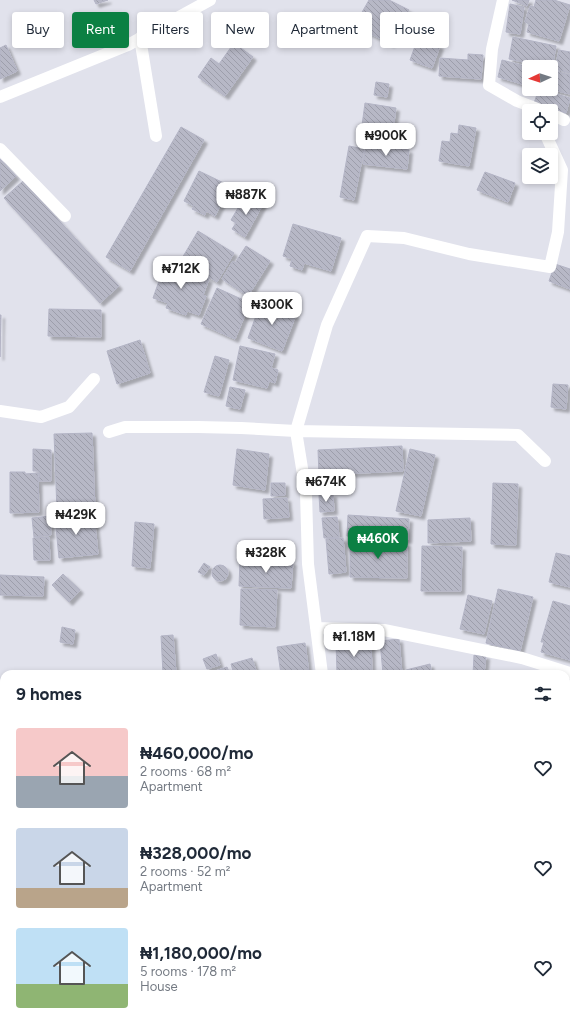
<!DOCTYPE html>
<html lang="en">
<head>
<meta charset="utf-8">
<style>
	:root { --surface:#fff; --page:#f6f6f7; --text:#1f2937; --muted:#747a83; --accent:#0b8043 }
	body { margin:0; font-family:Figtree,sans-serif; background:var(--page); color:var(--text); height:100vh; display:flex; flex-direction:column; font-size:15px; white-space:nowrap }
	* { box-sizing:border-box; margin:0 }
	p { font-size:13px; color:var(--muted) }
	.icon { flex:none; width:22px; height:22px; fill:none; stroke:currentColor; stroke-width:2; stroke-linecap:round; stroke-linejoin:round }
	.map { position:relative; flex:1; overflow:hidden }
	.drawer { position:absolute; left:0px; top:670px; width:570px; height:356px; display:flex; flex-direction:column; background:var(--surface); border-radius:12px 12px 0 0; box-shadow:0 2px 6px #0003 }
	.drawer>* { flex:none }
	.top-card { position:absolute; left:12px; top:12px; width:546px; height:36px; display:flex; gap:8px }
	.needle { width:26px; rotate:266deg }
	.fabs { position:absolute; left:522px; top:60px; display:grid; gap:8px }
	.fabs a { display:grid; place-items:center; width:36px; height:36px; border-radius:4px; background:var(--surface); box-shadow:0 2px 6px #0003; font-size:20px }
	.price { position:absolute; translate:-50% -34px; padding:0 9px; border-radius:8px; background:#fff; color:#222; font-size:13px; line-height:26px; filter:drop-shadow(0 1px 2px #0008) }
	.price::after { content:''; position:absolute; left:50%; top:24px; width:12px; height:9px; margin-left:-6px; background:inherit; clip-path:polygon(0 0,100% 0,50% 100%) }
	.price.active { background:var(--accent); color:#fff }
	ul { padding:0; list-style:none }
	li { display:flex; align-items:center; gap:12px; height:100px; padding:0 16px }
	li span { display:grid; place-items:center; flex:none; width:112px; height:80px; border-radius:4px; color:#555 }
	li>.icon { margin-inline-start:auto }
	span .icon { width:48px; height:48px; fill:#fffc; stroke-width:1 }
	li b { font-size:17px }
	h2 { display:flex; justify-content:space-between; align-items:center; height:48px; padding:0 16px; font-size:17px }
	.chip { padding:0 14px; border-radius:4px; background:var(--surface); box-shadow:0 2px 6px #0003; font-size:14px; line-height:36px }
	.chip.active { background:var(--accent); color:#fff }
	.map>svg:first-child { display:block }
	.building { fill:url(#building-back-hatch); stroke:#b3b4c5; filter:url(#shadow) }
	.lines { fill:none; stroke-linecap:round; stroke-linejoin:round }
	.minor { stroke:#fff; stroke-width:12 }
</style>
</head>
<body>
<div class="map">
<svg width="570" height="1026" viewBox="0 0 570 1026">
	<defs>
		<pattern id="building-back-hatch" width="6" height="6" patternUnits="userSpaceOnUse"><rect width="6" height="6" fill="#b7b8c6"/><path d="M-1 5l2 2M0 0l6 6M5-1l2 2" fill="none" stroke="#9d9eab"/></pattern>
		<filter id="shadow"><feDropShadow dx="3.5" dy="3.5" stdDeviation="1" flood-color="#0004"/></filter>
	</defs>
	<rect width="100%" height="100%" fill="#e1e2ec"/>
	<!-- building -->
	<path class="building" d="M94,0H108L96,4Z
		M369,0H389L409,10L391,44L367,32L369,27L357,21Z
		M512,0H529L527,6Z
		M536,0H554L570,5L559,41L527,32L529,24L525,22L530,6L534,7Z
		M510,4L524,7L520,34L506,32Z
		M413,13L433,14L431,37L411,36Z
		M513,37L556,46L552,68L509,59Z
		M418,38L440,46L432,68L410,60Z
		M234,43L253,57L225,96L198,77L211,58L219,64Z
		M6,45L17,71L0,79V48Z
		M559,50L570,52V73L555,69Z
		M468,54L483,55L481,79L439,76L440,58L468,60Z
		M502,60L529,67V86L498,77Z
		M551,70L570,75V94L549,89H551Z
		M376,82L389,84L387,97L374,95Z
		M539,89L570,98L566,113L534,103Z
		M365,103L396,108L391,144L360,140Z
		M459,125L476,128L469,166L439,161L442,141L450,142L451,133L458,134Z
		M181,127L204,140L130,271L106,257Z
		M366,144L409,150L407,169L363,164Z
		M349,146L364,149L354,200L340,197Z
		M0,159L16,176L0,191Z
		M199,171L230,186L215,216L206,211L205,215L192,209L194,206L184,201Z
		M485,172L515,183L508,202L477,190Z
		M23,181L119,286L100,303L4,198Z
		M249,196L263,204L245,237L232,229L236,223L231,220L238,208L242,210Z
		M293,224L341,238L331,271L304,263L302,270L290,266L292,259L283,256Z
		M198,231L234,253L217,282L181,260Z
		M246,246L270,261L248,296L222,279L233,261L235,263Z
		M165,264L209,279L203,295L206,296L199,315L187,311L186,315L166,308L168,303L153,298Z
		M555,264L570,269V289L549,281Z
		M217,288L250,303L235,339L201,324Z
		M261,302L296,315L282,351L248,338Z
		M49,309L101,310V337L48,336Z
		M0,315H1L0,357Z
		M140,340L150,373L117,384L107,351Z
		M240,346L275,354L271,368L278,370L275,383L269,381L267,388L233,380Z
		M215,356L229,360L219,396L204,392Z
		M553,384L568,385L566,409L551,407Z
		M230,387L245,390L240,409L226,406Z
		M92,433L95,509L57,511L54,434Z
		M402,446L403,471L319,475L318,450Z
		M33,449L51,450V481H39V471H33Z
		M237,449L269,454L265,490L233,485Z
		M410,449L435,455L421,516L396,511Z
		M10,472H25V474L38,473L39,512L10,513Z
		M271,483H285V495L271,496Z
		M493,483L518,484L516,545L491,544Z
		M333,494L334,511L320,512L319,495Z
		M287,498L289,517L264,519L263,499Z
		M94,514L98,554L59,558L55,518Z
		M348,515L409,519L408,540L347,536Z
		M50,516L51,535L34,537L32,518Z
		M337,517L339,537L324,538L322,518Z
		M470,518L471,541L428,543V520Z
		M135,522L154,524L150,568L132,566Z
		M49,537L50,560H34L33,538Z
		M343,538L346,572L329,574L326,539Z
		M350,542L407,543V578L350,577Z
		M422,546L462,547L461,591H421Z
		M556,553L570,556V587L549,582Z
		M240,560L293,562L291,588L239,586Z
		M204,563L210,567L204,575L198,572Z
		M212 573a8 8 0 1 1 16 0a8 8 0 1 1-16 0Z
		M63,574L80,590L69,602L52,585Z
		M0,575L44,577L43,596L0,595Z
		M241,589L277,590L275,627L240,625Z
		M498,589L533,597L520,651L486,643Z
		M468,595L492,601L484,634L460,629Z
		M553,601L570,606V660L541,652L544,642H541Z
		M62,627L75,630L73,644L60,642Z
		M173,635L176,673L163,674L161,636Z
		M399,639L402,674H383L380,641Z
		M371,642L372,672L337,673L336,643Z
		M305,643L309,674H281L277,647Z
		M216,654L220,665L207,669L203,659Z
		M474,655L486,656L484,674H473Z
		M252,658L257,674H234L231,664Z
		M430,664L432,674H407L406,670Z
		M227,667L230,674H207Z
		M566,739L570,749V790L568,791L566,785Z
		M0,826L4,828V854L0,860Z
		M570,857V894H568L566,887V858Z
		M64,1022H75L78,1026H62L61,1024Z
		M156,1022H175L174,1026H154Z
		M385,1022H403V1026H386Z
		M432,1022H474V1026H433Z"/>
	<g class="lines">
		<!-- minor -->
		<path class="minor" d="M503,0L492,49L489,85L517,101L543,111
			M140,38L156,136
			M0,97L128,45L210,0
			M551,114L564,120
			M0,149L65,216
			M0,411L41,417L69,407L94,379
			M109,432L125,427H198L241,428L296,431L518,435L545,461
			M316,628L384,630L522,658L570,673
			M322,674L308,564L306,493L296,431L327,325L367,236L404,238L469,254L550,267L558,232L562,170L545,133
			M26,1026L29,1022"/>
	</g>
</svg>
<div class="fabs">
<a><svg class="needle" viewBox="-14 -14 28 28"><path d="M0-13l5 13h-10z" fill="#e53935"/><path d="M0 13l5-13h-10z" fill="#747a83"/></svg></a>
<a><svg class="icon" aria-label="locate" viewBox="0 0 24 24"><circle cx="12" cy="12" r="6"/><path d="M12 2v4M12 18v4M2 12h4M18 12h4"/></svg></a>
<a><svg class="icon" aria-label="layers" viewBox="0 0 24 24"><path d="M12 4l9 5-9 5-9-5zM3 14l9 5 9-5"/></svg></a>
</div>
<b class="price" style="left:386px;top:157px">₦900K</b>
<b class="price" style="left:246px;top:216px">₦887K</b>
<b class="price" style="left:181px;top:290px">₦712K</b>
<b class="price" style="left:272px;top:326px">₦300K</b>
<b class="price" style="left:326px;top:503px">₦674K</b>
<b class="price" style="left:76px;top:536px">₦429K</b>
<b class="price active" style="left:378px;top:560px">₦460K</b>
<b class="price" style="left:266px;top:574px">₦328K</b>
<b class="price" style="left:354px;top:658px">₦1.18M</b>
<div class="top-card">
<a class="chip">Buy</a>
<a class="chip active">Rent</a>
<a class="chip">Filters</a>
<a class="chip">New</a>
<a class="chip">Apartment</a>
<a class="chip">House</a>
</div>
<section class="drawer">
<h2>9 homes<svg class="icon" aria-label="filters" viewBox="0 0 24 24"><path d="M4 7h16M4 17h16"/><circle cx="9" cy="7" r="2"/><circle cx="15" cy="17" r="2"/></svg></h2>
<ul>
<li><span style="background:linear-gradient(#f6c9c9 60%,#9aa5b1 0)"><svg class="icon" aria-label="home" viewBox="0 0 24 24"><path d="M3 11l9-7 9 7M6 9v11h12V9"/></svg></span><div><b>₦460,000/mo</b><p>2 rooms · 68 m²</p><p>Apartment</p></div><svg class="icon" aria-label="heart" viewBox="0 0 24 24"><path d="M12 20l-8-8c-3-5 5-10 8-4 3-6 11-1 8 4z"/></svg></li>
<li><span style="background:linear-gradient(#c9d6e8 75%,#b9a48a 0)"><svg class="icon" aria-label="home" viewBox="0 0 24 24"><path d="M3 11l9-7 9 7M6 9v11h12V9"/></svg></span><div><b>₦328,000/mo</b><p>2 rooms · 52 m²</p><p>Apartment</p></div><svg class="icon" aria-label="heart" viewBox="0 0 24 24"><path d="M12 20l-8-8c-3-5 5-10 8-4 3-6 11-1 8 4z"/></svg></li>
<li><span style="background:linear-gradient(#bfe0f5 70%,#8fb573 0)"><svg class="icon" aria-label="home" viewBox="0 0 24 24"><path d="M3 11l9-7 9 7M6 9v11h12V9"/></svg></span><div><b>₦1,180,000/mo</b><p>5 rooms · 178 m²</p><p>House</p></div><svg class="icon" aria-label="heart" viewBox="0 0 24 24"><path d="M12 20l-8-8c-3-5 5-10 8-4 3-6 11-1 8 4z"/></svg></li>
</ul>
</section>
</div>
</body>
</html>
